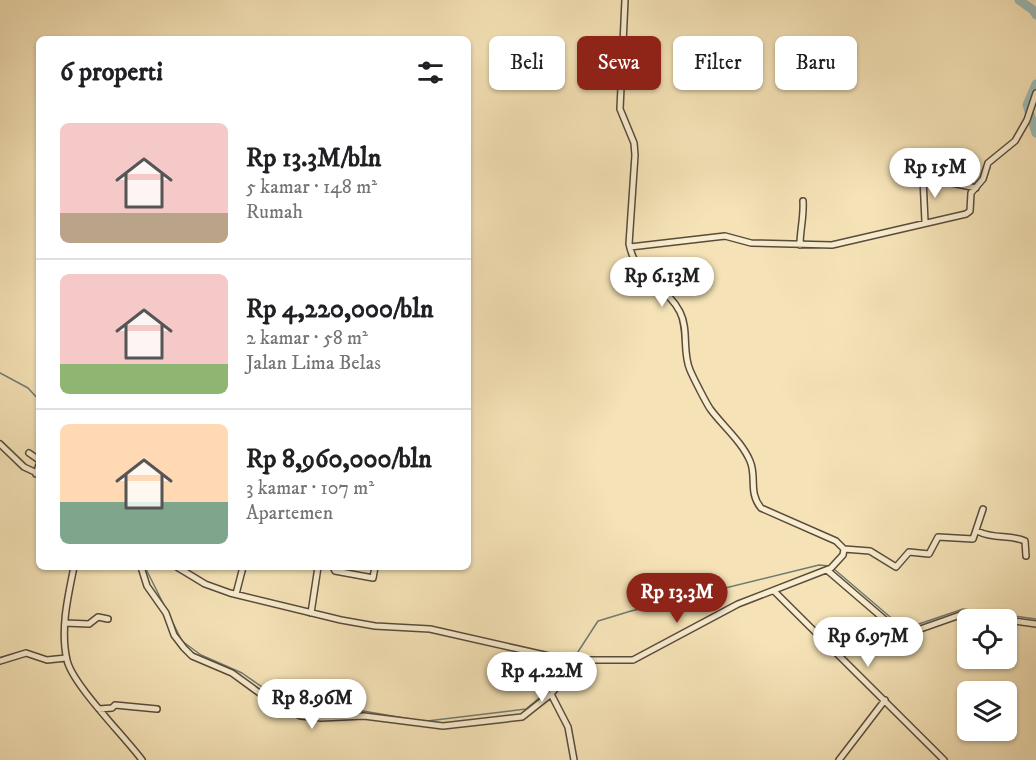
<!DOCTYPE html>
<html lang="id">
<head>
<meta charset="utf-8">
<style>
	:root { --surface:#fff; --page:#f6f6f6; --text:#202124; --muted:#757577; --line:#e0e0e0; --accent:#8f2418 }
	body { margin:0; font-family:"IM FELL DW Pica",serif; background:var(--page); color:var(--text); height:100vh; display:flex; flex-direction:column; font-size:22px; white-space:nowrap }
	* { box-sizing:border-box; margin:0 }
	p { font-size:20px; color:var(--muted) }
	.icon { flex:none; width:33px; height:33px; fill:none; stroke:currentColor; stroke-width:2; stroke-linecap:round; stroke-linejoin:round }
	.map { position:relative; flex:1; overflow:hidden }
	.sheet { position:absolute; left:36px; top:36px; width:435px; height:534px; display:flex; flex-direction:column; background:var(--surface); border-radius:9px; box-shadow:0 2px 4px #0004 }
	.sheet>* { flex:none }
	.top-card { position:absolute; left:489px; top:36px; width:456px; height:54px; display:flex; gap:12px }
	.controls { position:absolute; left:957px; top:609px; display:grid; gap:12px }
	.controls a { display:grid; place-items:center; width:60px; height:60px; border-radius:9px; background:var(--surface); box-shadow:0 2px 4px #0004; font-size:30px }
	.price { position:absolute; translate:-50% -51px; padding:0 14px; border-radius:21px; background:#fff; color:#222; font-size:20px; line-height:39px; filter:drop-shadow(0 2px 3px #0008) }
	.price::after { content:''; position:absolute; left:50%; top:36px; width:18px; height:14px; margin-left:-9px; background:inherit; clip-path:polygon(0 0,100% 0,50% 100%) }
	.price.current { background:var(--accent); color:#fff }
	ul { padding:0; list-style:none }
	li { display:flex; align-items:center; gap:18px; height:150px; padding:0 24px }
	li+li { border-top:2px solid var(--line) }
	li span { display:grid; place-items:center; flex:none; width:168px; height:120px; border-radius:9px; color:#555 }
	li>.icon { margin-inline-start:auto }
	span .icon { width:72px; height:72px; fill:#fffc; stroke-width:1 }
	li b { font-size:26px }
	h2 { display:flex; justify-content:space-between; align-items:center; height:72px; padding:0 24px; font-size:26px }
	.tag { padding:0 21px; border-radius:9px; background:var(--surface); box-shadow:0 2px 4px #0004; font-size:21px; line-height:54px }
	.tag.current { background:var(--accent); color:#fff }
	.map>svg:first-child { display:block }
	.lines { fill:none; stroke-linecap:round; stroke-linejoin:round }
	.stream { stroke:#6e7b73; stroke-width:1.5 }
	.river { stroke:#9dbdb5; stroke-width:9 }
	.minor-casing { stroke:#5a4b3a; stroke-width:8 }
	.minor { stroke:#f8edd0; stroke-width:5 }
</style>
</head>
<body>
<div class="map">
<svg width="1036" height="760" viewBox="0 0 1036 760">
	<rect width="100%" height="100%" fill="#f5e3b7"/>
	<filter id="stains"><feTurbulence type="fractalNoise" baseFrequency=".00333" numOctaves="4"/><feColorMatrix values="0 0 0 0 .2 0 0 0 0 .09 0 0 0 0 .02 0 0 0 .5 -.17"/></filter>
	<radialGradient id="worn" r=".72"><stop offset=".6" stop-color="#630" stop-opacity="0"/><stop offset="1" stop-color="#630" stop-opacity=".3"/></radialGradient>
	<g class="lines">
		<!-- stream -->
		<path class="stream" d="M0,373L28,388L39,400
			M145,567L182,641L201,655L242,673L291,707L328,714L363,711L410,719
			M834,569L896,622L910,627L963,609L1036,619
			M574,658L598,621L631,611L819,565L830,566
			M427,721L526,709L544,694L572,662"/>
		<!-- river -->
		<path class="river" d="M1019,0L1033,10L1036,15
			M1036,84L1027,105L1036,133"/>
		<!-- minor casing -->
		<g class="minor-casing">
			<path id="minor" d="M923,178L925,222
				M947,182L976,188
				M800,245C800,230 804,217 803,201
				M630,247L725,236L751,243L832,245L966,214L970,211L971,193L983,179L988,163L1015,141L1027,120L1036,93
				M0,444L24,467L39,474
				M29,453L39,460
				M36,474L39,465
				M977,531C995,540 1009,534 1025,541L1026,556
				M844,549L870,551L896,567L909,552L929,554L938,537L973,539L983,509
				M74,567C68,596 60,630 67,660C72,684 125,737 142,760
				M141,567L147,586L166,613L174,635L184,648L192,656L232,673L276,705L301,716L321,718L364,716L443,726L522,717L551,694
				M177,567L205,584L230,593L341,620L375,626L430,629L549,656L579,660H633L738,604L831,568L843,555L844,549L836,541L761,508C748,492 757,477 750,461C742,442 723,426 711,410C707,405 693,377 690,370C682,352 689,330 680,312C666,284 638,285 629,244L635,155L634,143L620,109L625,0
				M333,567L335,571L373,578L375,567
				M827,570L898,631L909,633L963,614L1036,624
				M775,592L944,760
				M236,594L243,567
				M311,613L318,567
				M65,623L89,624L98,617L108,619
				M0,661L26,653L47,660L66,658
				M99,709L112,708L115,705L157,709
				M574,760L568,727L551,694L579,660
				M839,760L885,700"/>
		</g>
		<!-- minor -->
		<use href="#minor" class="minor"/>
	</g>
	<rect width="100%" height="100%" filter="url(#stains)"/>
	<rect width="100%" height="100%" fill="url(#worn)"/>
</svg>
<div class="controls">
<a><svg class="icon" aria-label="locate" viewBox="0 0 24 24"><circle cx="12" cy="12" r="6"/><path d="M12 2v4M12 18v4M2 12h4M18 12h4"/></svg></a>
<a><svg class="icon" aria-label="layers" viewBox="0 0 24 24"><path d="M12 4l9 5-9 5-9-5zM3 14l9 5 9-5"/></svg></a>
</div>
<b class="price" style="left:935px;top:199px">Rp 15M</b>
<b class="price" style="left:662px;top:308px">Rp 6.13M</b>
<b class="price current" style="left:677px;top:624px">Rp 13.3M</b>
<b class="price" style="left:868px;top:668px">Rp 6.97M</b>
<b class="price" style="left:542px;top:703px">Rp 4.22M</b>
<b class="price" style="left:312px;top:730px">Rp 8.96M</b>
<div class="top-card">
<a class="tag">Beli</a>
<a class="tag current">Sewa</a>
<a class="tag">Filter</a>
<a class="tag">Baru</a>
</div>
<section class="sheet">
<h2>6 properti<svg class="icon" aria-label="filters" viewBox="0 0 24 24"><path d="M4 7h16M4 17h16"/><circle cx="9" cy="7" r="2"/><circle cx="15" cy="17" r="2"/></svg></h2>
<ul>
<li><span style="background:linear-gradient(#f6c9c9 75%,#b9a48a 0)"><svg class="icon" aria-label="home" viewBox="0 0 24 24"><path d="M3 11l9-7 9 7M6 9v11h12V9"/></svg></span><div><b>Rp 13.3M/bln</b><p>5 kamar · 148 m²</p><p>Rumah</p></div></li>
<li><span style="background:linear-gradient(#f6c9c9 75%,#8fb573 0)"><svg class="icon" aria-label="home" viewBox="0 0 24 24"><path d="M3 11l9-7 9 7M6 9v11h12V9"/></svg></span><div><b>Rp 4,220,000/bln</b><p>2 kamar · 58 m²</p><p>Jalan Lima Belas</p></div></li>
<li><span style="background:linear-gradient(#ffd9b3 65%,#7fa58c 0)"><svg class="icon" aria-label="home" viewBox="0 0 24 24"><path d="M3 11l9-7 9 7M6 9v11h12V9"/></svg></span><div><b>Rp 8,960,000/bln</b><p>3 kamar · 107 m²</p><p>Apartemen</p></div></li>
</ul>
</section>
</div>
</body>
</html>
